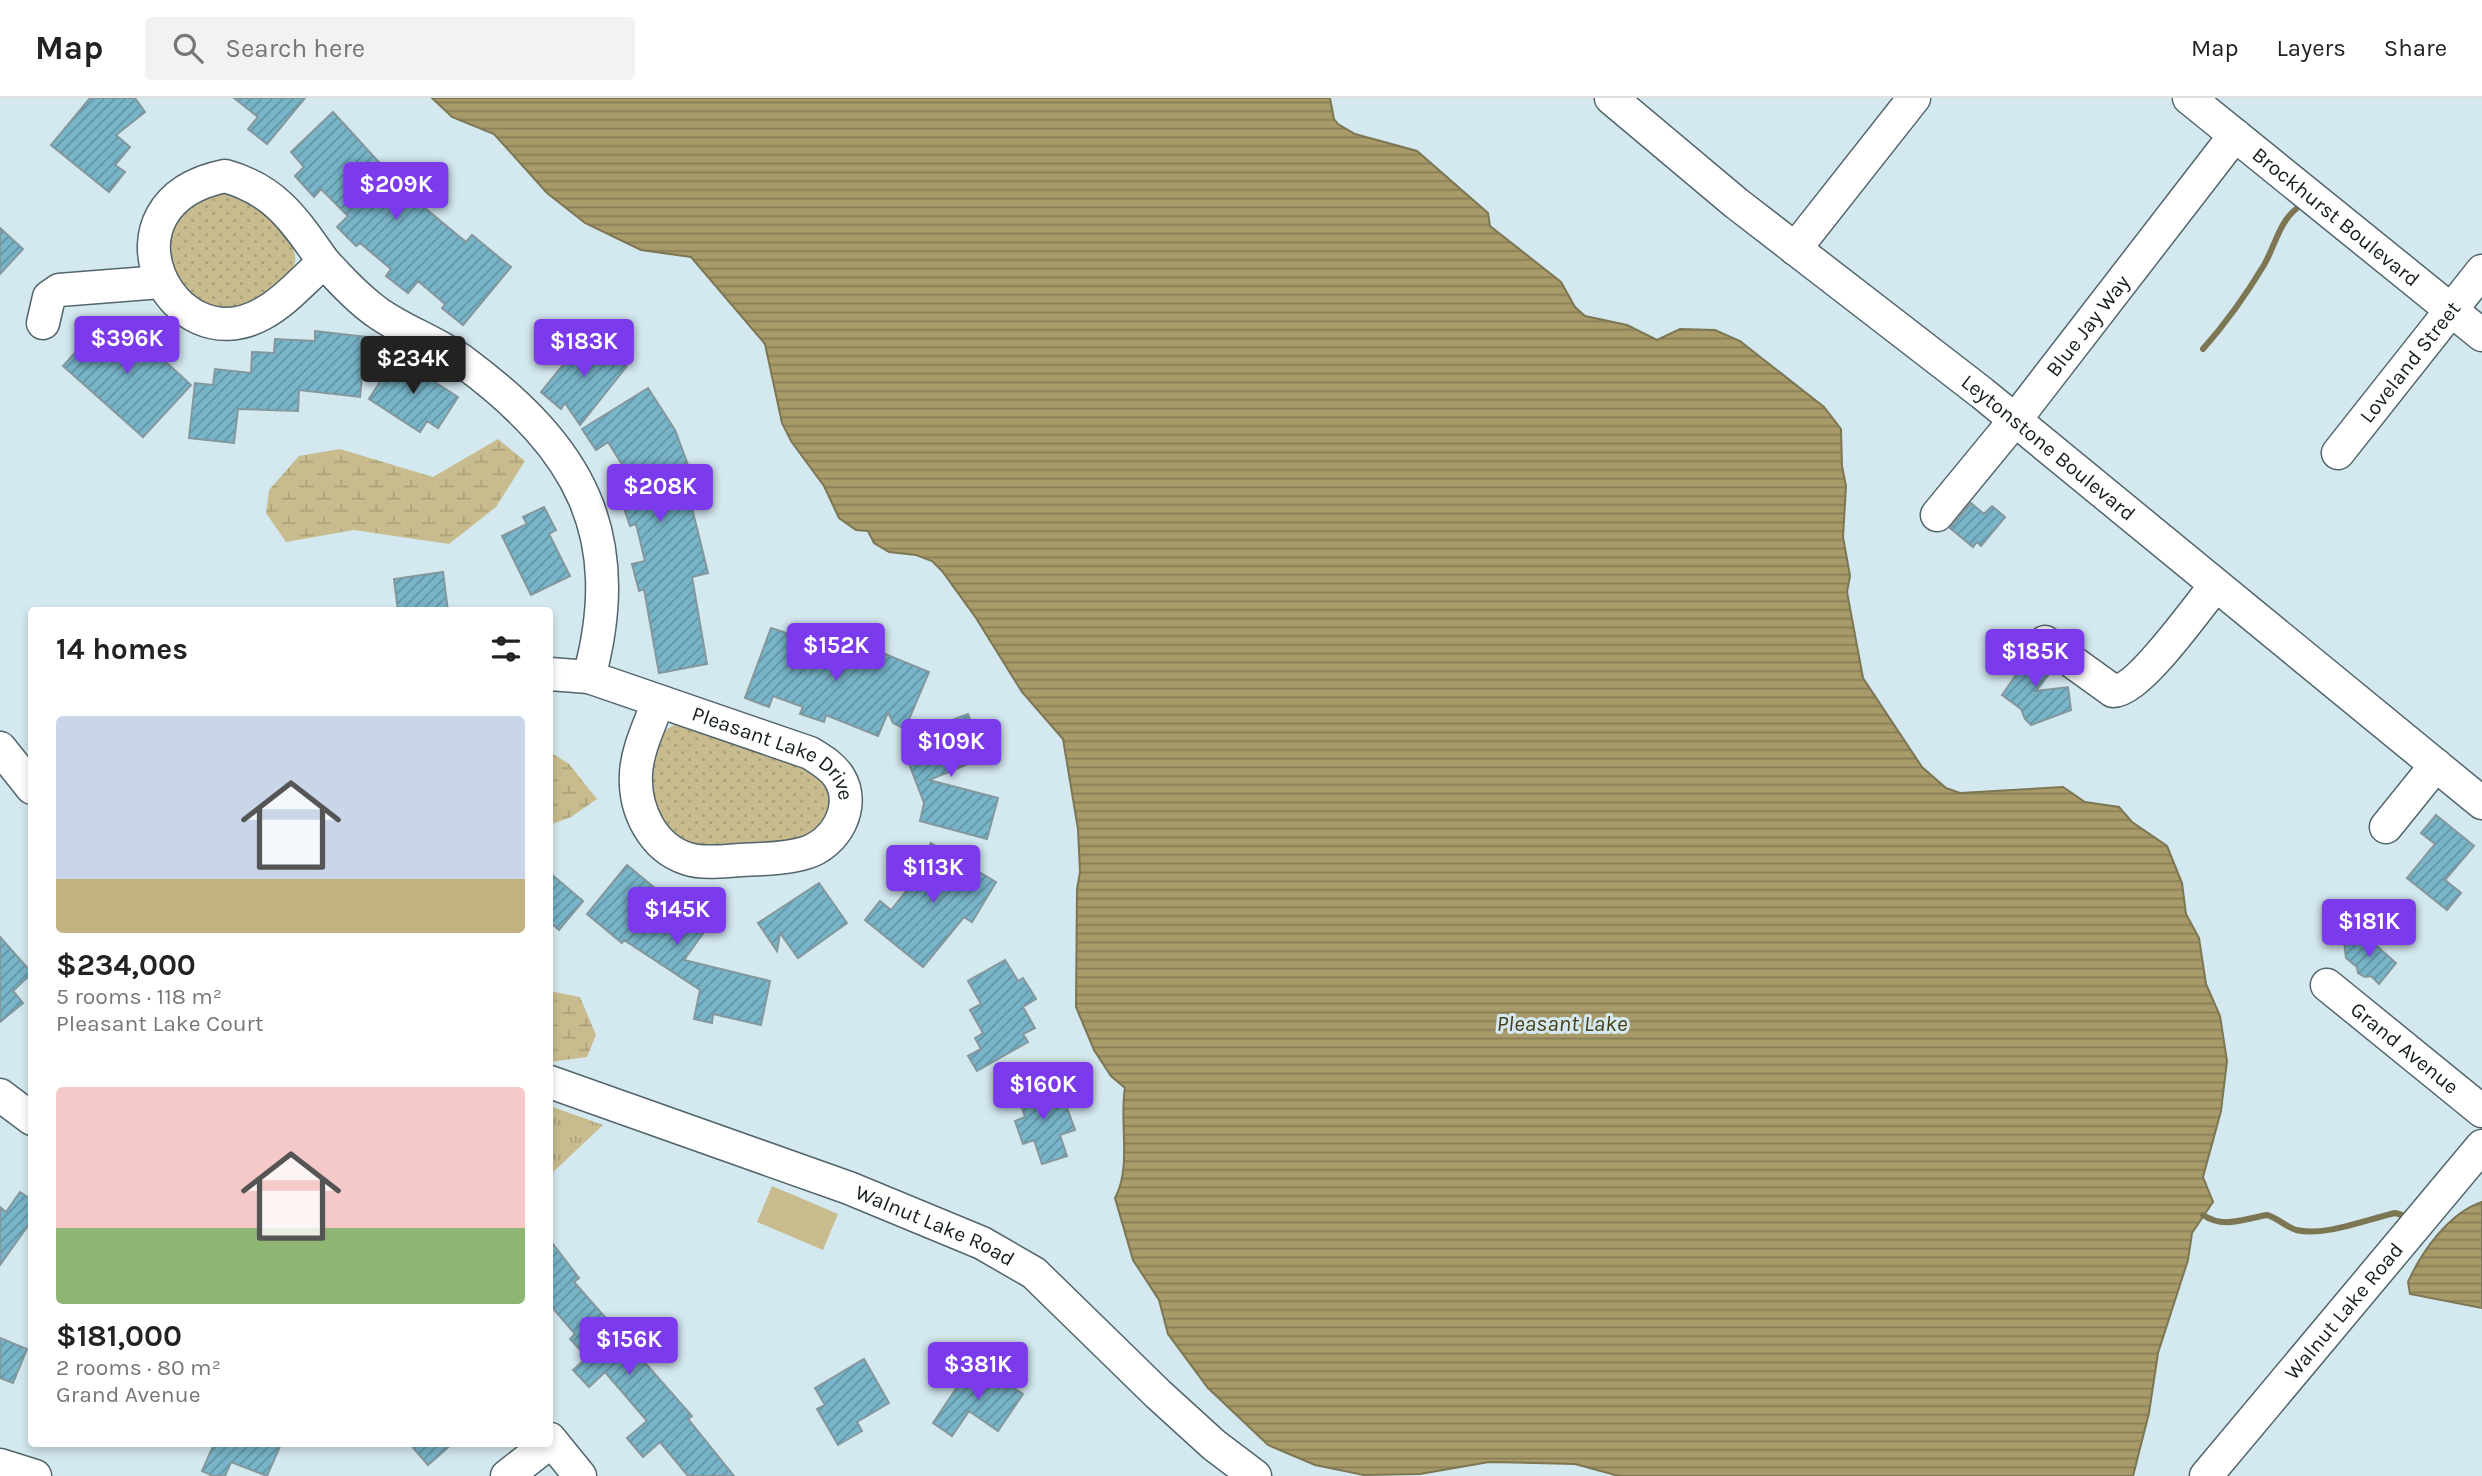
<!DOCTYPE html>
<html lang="en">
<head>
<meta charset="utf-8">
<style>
	:root { --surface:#fff; --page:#f2f2f2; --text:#222; --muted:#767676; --line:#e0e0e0; --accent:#7c3aed }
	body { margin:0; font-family:Karla,sans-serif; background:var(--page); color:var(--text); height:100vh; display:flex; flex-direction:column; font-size:26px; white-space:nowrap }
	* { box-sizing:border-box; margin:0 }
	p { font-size:23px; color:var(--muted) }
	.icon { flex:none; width:38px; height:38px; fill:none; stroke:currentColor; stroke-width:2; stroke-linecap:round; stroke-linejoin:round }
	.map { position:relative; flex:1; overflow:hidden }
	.panel { position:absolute; left:28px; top:509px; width:525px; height:840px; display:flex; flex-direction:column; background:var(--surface); border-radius:7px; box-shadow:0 4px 10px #0003 }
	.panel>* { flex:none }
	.price { position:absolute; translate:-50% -60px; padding:0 16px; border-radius:7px; background:var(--accent); color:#fff; font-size:23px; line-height:46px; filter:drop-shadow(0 2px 4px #0008) }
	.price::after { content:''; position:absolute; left:50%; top:42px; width:21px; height:16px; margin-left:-10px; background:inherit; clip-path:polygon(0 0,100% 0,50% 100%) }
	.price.on { background:#222; color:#fff }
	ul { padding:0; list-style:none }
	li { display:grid; align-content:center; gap:14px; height:371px; padding:0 28px }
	li span { display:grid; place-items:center; height:217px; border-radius:7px; color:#555 }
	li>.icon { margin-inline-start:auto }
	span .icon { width:126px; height:126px; fill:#fffc; stroke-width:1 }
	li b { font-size:30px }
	h2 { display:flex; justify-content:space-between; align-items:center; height:84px; padding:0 28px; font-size:30px }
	header { display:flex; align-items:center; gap:42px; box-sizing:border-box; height:98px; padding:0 35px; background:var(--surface); border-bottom:2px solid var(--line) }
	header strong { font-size:33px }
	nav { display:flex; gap:38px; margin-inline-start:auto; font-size:24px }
	.search { width:490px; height:63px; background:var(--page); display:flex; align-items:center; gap:18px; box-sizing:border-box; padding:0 24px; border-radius:7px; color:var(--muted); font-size:26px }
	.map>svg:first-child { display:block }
	.grass { fill:url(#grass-dots) }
	.wetland { fill:url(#wetland-marsh) }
	.park { fill:url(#park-tufts) }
	.pitch { fill:#c8bc8e }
	.water { fill:url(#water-rules); stroke:#7c7653; stroke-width:2 }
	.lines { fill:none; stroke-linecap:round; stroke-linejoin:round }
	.stream { stroke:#7c7653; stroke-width:6 }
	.building { fill:url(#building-hatch); stroke:#83979d; stroke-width:2 }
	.minor-casing { stroke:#53656c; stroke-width:35 }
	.minor { stroke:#fff; stroke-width:32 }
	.labels { text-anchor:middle; stroke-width:6; stroke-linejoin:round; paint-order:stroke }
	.street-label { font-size:21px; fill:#161e20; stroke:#d3e8ef }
	.water-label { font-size:23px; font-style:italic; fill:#493f16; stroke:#d3e8ef }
</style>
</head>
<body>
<header>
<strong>Map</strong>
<div class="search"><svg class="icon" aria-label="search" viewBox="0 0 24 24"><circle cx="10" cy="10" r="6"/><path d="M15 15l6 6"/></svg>Search here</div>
<nav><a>Map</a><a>Layers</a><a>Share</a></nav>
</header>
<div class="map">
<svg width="2482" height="1378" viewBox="0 0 2482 1378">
	<defs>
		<pattern id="grass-dots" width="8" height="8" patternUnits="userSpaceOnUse" patternTransform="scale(1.75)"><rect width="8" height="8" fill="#c8bc8e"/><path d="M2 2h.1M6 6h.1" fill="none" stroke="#aba17a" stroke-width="1.8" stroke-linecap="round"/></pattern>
		<pattern id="wetland-marsh" width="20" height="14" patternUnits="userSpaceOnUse" patternTransform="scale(1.75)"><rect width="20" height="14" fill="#c8bc8e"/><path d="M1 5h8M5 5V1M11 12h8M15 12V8" fill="none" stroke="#aba17a"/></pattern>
		<pattern id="park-tufts" width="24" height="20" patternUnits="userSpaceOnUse" patternTransform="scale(1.75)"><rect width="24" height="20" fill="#c8bc8e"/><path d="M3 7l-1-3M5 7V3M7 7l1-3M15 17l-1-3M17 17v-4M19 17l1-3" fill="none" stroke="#aba17a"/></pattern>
		<pattern id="water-rules" width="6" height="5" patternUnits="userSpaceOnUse" patternTransform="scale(1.75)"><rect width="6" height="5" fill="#a89b69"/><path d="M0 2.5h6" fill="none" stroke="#887e56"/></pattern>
		<pattern id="building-hatch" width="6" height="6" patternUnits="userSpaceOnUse" patternTransform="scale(1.75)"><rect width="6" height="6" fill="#78b5c9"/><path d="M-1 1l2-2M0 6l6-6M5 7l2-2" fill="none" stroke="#6193a3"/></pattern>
	</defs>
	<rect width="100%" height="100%" fill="#d3e8ef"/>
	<!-- grass -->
	<path class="grass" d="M209,92C220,94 242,93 251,99C265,108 299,147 295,164C288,190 238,219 213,212C200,209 186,198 175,192L165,135Z
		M677,626L803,665L830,691L833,710L811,742L689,750L654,718C651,689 641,638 677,626Z"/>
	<!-- wetland -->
	<path class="wetland" d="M498,341L525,363L496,409L449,446L354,432L286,444L266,415L269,392L299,358L340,351L433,379Z
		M550,654L569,666L597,701L571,719L550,727Z
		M550,893L580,899L596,937L587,959L550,964Z"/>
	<!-- park -->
	<path class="park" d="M550,1008L603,1027L550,1077Z"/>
	<!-- pitch -->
	<path class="pitch" d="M772,1088L838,1116L823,1152L757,1124Z"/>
	<!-- water -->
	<path class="water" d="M432,0H1330L1334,21L1338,26L1355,36L1417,53L1488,115L1490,128L1561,184L1575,209L1585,218L1627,227L1657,242L1680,231L1715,232L1740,243L1824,309L1841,331L1842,368L1846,388L1843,439L1850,478L1847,494L1863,580L1922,669L1946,690L1960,695L2063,689L2085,704L2119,709L2132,724L2167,748L2182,785L2186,816L2199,840L2206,886L2220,918L2227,963L2221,1013L2203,1079L2213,1104L2192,1135L2188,1162L2158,1255L2149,1315L2133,1378H1619L1575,1366L1489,1364L1420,1376L1364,1377L1315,1367L1268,1347L1208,1290L1168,1236L1159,1202L1133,1162L1115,1100C1132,1069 1119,1024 1125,990L1111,978L1094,952L1076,909L1077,791L1080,774L1078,731L1063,641L1022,594L976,520L942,473L932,463L916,457L889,454L874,445L868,433L856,432L839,420L824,388L791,343L782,325L765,246L691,159L641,152L585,125L547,95L494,36L452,19Z
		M2482,1104V1210L2410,1196L2408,1184C2422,1153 2449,1115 2482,1104Z"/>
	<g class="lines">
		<!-- stream -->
		<path class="stream" d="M2203,251C2226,225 2246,197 2264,167C2275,148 2279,125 2296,111
			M2203,1117C2224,1131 2243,1121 2267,1117C2278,1120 2286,1129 2296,1132C2324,1139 2368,1121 2395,1115L2402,1117"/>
	</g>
	<!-- building -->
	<path class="building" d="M90,0H135L145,14L116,37L130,49L115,67L125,74L109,94L51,47Z
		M234,0H305L267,46L248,31L258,19Z
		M333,14L408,96L466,144L472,137L511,169L463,227L442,210L445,206L418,183L408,195L386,178L391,171L360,145L356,148L337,129L348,118L321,91L314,99L295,78L304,69L291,54Z
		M0,130L23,151L0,176Z
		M106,221L124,236L129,230L191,287L143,339L63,268Z
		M315,233L366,239L360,299L299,292L298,313L238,311L234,345L189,340L195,285L213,287L215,271L251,275L252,254L274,255L275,241L315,243Z
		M588,236L627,268L580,327L565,305L561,311L541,294Z
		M396,259L458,299L438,330L427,323L420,334L369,301Z
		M648,290L675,332L701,402L691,406L708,475L692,479L707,566L659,575L644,491L639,493L632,466L645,463L636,426L630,428L622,404L637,399L629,378L608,344L596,352L582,331Z
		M1971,405L1984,416L1992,408L2005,419L1981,448L1977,444L1973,449L1950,430Z
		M544,409L556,432L549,436L570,478L531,497L502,438L527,426L523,419Z
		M443,474L448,513H398L394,481Z
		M771,530L879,565L883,555L929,574L905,631L893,625L888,614L878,638L826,617L824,624L800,616L803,609L773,598L769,609L745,600Z
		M2025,547L2052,572L2036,593L2068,589L2071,612L2031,627L2025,621L2021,611L2002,597L2016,577L2008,570Z
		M968,616L985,659L929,682L998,700L987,741L920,723L924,705L908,663L922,658L913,637Z
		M2436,717L2474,748L2445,782L2461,795L2447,812L2407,780L2435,746L2421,735Z
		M931,745L996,784L972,824L964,819L923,869L865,822L880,803L891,812L922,773L917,770Z
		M627,767L667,800L669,797L688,811L686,814L707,830L684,862L770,883L761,927L713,916L712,925L694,921L700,892L624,842L622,845L587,816Z
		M550,775L583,803L559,832L550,824Z
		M819,785L847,825L798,860L780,835L777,853L758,825Z
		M0,839L32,875L13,893L23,905L0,924Z
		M2361,842L2377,848L2396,865L2379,886L2371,878L2365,879L2358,875L2357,869L2346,860L2344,843Z
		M1005,862L1018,883L1023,880L1036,901L1023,909L1035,930L1023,936L1028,944L977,973L968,958L981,951L975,940L983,935L970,912L981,906L968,883Z
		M1047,982L1056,1010L1066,1007L1075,1032L1060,1037L1067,1058L1042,1066L1034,1042L1023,1046L1015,1023L1025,1019L1016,992Z
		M20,1094L32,1102V1122L0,1167V1109L6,1114Z
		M550,1142L579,1180L574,1184L692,1318L688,1321L734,1378H688L660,1344L643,1359L627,1340L647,1323L605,1274L589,1289L573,1272L587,1259L570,1241L575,1236L550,1207Z
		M0,1240L27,1251L13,1285L0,1280Z
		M864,1261L889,1305L857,1324L862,1333L838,1347L817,1311L825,1307L815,1290Z
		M972,1267L1006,1291L1009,1287L1023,1296L998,1333L969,1313L952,1338L933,1325Z
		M214,1346H281L267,1378L231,1364L225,1378H213L202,1373Z
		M410,1346H452L428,1367Z"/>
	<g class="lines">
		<!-- minor casing -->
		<g class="minor-casing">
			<g id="minor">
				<path id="s1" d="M1611,0L1736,105L1982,295L2482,705"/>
				<path id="s2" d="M2189,0L2482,237"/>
				<path d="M225,78C276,92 295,123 324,164C304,181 285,204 262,216C170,267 92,105 225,78Z"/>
				<path d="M1795,151L1914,0"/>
				<path d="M324,164C341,182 358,201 378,215C405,234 438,245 465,265C579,350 628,436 589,579"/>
				<path d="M43,225L49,199L59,192L161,184"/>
				<path id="s3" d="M2338,355L2482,173"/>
				<path id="s4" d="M1937,417L2015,322L2235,37"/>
				<path d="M2045,544L2113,593C2139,593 2196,511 2215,488"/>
				<path id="s5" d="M550,576L589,579L810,655C821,662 832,668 839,679C857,708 836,746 805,755C785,761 762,761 741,762C724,763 704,766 688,761C652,750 634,711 636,676C637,652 650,626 658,604"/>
				<path d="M0,650L32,690"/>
				<path d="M2386,729L2436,667"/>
				<path id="s6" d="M2327,887L2482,1013"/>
				<path id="s7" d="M550,984L849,1090L982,1145L1034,1175L1158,1296L1214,1347L1255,1378"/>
				<path d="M0,997L32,1021"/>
				<path d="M550,1341L580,1378"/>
				<path d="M0,1367L35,1378"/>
				<path d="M507,1378L548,1346"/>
				<path id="s8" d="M2206,1378L2482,1048"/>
			</g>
		</g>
		<!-- minor -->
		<use href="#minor" class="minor"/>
	</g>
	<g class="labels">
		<!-- street labels -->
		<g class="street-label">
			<text dy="7" stroke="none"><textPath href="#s2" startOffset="189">Brockhurst Boulevard</textPath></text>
			<text dy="7" stroke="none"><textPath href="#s4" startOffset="242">Blue Jay Way</textPath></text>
			<text dy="7" stroke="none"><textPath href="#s3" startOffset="116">Loveland Street</textPath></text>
			<text dy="7" stroke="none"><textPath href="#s1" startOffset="560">Leytonstone Boulevard</textPath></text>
			<text dy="7" stroke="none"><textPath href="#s5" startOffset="242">Pleasant Lake Drive</textPath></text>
			<text dy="7" stroke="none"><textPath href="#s6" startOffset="100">Grand Avenue</textPath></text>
			<text dy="7" stroke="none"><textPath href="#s7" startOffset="411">Walnut Lake Road</textPath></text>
			<text dy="7" stroke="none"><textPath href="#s8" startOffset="215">Walnut Lake Road</textPath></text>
		</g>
		<!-- water labels -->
		<g class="water-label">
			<text x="1562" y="933">Pleasant Lake</text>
		</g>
	</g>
</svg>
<b class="price" style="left:396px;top:124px">$209K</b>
<b class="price" style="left:127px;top:278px">$396K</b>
<b class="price" style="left:584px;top:281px">$183K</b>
<b class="price on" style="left:413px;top:298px">$234K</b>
<b class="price" style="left:660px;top:426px">$208K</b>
<b class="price" style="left:836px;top:585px">$152K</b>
<b class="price" style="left:2035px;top:591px">$185K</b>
<b class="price" style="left:951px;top:681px">$109K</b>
<b class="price" style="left:933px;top:807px">$113K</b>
<b class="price" style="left:677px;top:849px">$145K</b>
<b class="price" style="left:2369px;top:861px">$181K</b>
<b class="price" style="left:1043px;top:1024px">$160K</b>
<b class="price" style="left:629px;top:1279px">$156K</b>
<b class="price" style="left:978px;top:1304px">$381K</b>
<section class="panel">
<h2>14 homes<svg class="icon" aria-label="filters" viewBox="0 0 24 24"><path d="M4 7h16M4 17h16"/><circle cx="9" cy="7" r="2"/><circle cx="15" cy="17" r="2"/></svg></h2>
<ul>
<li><span style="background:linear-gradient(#c9d6e8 75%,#c2b280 0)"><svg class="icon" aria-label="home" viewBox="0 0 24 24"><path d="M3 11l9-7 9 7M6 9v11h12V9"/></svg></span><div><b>$234,000</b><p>5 rooms · 118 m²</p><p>Pleasant Lake Court</p></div></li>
<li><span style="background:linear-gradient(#f6c9c9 65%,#8fb573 0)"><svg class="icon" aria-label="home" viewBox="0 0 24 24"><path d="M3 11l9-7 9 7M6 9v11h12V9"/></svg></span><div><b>$181,000</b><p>2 rooms · 80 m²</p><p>Grand Avenue</p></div></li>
</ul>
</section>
</div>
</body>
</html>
